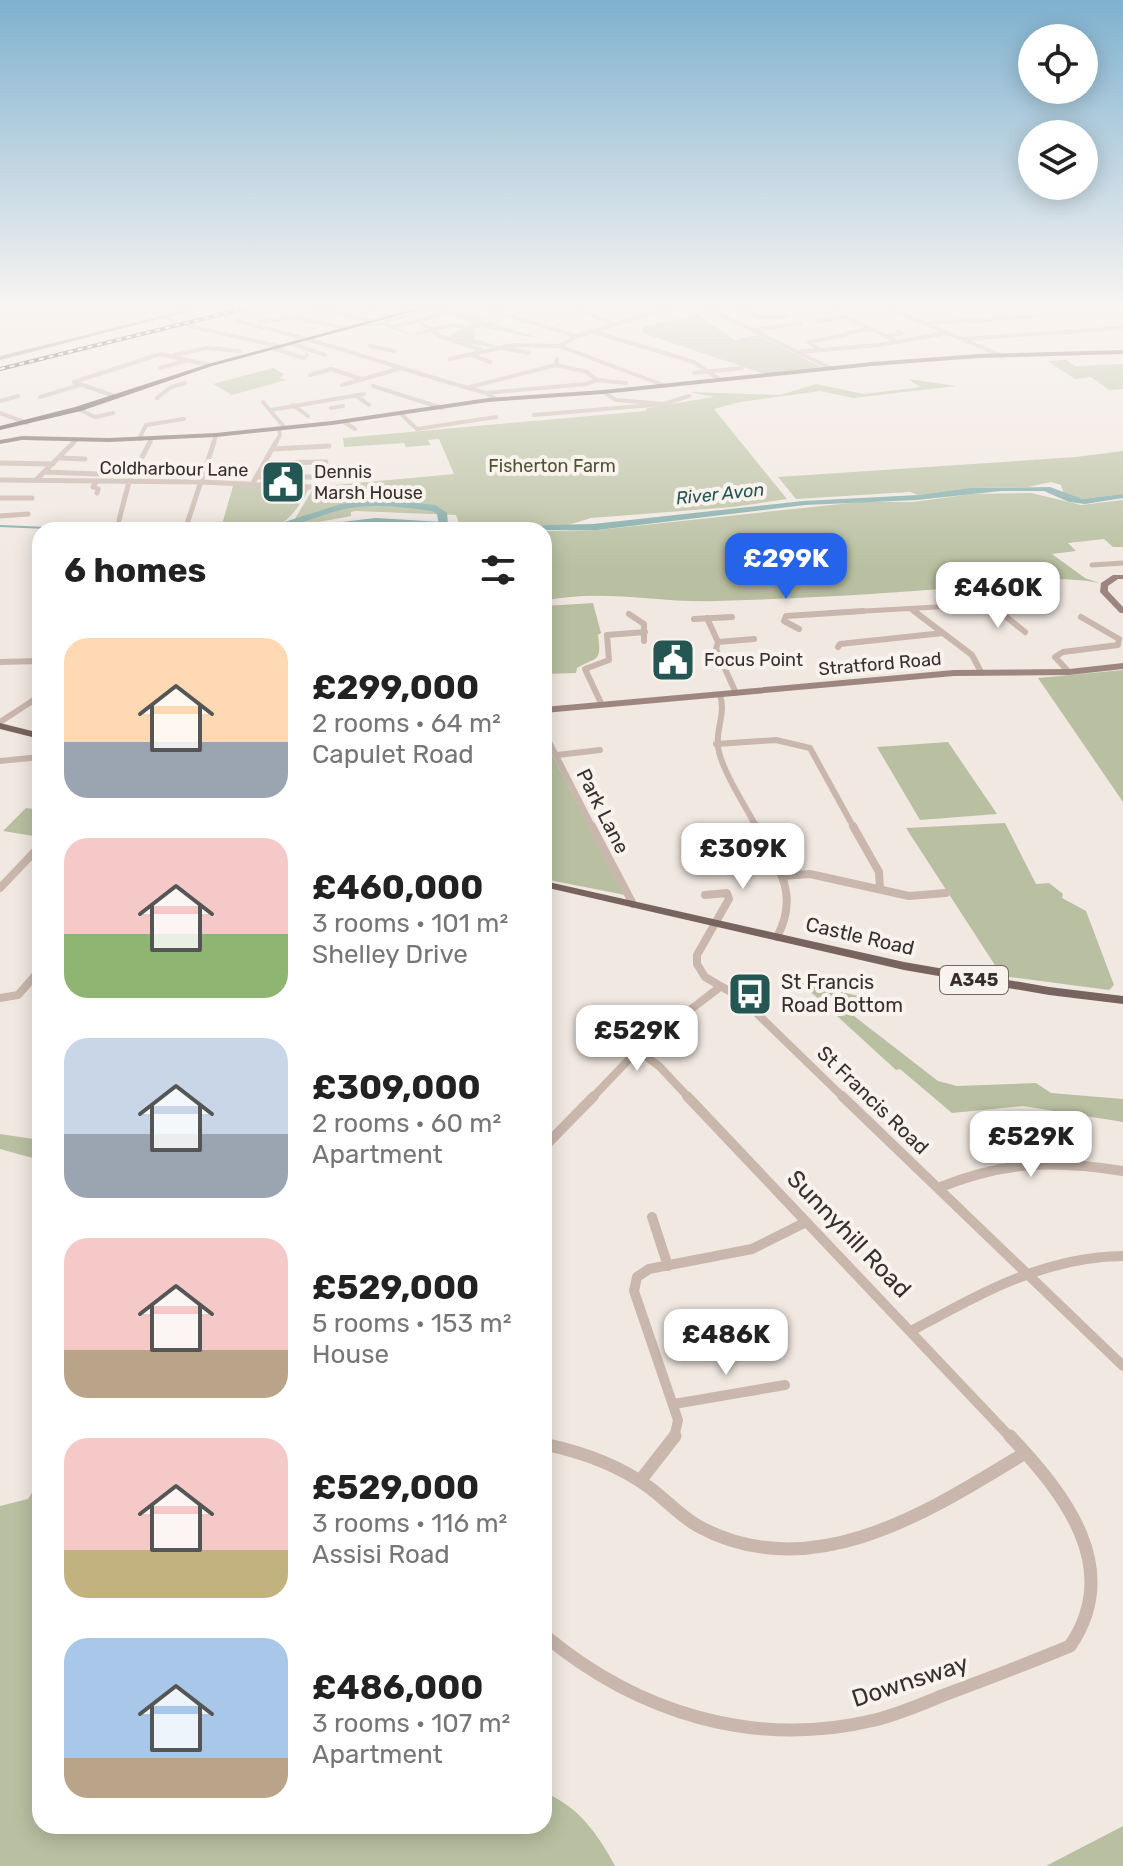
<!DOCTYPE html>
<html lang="en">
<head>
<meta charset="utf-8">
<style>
	:root { --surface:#fff; --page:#f2f2f2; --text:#222; --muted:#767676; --accent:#2563eb }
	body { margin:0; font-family:Rubik,sans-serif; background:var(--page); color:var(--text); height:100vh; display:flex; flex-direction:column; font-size:30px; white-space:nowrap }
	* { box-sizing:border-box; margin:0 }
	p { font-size:26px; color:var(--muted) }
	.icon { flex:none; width:44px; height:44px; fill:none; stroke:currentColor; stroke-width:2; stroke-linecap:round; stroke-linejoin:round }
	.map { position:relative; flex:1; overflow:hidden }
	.details { position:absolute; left:32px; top:522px; width:520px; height:1312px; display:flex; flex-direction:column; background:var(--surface); border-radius:24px; box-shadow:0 4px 20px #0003 }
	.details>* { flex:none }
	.tools { position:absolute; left:1018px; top:24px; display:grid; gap:16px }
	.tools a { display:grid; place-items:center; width:80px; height:80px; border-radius:50%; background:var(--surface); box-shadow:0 4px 20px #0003; font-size:40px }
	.price { position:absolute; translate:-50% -68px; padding:0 18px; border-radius:16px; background:#fff; color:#222; font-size:26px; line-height:52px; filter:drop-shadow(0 2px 4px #0008) }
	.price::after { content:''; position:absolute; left:50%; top:48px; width:24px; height:18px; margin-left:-12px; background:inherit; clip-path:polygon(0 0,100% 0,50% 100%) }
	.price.selected { background:var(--accent); color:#fff }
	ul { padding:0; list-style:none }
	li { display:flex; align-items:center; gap:24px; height:200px; padding:0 32px }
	li span { display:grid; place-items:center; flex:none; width:224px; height:160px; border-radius:24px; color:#555 }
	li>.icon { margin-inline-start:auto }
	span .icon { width:96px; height:96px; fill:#fffc; stroke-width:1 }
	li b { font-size:34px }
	h2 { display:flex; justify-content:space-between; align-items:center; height:96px; padding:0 32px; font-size:34px }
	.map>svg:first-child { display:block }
	.green { fill:#b9c0a1 }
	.water { fill:#82aca9 }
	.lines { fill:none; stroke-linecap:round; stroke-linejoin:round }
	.stream { stroke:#82aca9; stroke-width:2 }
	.river { fill:#82aca9; fill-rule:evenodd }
	.street-tunnel { stroke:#ccc3bd; stroke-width:4; stroke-dasharray:4 2; stroke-linecap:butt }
	.street-far5 { stroke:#c9b7ad; stroke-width:4 }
	.street-far4 { stroke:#c9b7ad; stroke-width:5 }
	.street-far3 { stroke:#c9b7ad; stroke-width:6 }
	.street-far2 { stroke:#c9b7ad; stroke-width:8 }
	.street-far1 { stroke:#c9b7ad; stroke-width:10 }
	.street { stroke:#c9b7ad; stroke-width:13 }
	.secondary { fill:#9d867f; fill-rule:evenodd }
	.primary { fill:#78645e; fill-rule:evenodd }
	.highway { fill:#584743; fill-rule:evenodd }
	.rail-casing { stroke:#382e2b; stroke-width:4 }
	.rail { stroke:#f9f2ed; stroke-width:2; stroke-dasharray:5; stroke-linecap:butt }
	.labels { text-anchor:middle; stroke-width:8; stroke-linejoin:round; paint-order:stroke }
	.far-park-label { font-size:18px; fill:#4b5431; stroke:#f9f2ed }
	.far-street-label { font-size:18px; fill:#382e2b; stroke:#f9f2ed }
	.far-poi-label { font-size:18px; fill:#382e2b; stroke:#f9f2ed; text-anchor:start }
	.far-water-label { font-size:18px; font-style:italic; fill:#245654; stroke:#f9f2ed }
	.shield { fill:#f9f2ed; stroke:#726965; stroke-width:2 }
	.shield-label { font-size:18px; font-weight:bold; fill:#382e2b }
	.street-label { font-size:20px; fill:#382e2b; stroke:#f9f2ed }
	.poi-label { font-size:20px; fill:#382e2b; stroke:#f9f2ed; text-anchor:start }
	.near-street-label { font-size:24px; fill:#382e2b; stroke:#f9f2ed }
</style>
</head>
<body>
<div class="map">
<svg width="1123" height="1866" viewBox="0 0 1123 1866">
	<rect width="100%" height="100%" fill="#f1e8e1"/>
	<!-- green -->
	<path class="green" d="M432,308L470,315L541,339L481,327L474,329L476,335L473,338L500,347C488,347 466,344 452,338L451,334L475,323L432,310L388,323L414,336L381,325L362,327Z
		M697,314L735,340L757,335L821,367L765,374L642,333L643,327Z
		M1066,360L1075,366L1123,364V389L1109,390L1091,377L1075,379L1047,361Z
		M273,368L284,374L280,378L286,380L232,395L213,384Z
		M908,379L957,386L853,398L820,391L740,402L714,409L787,499L733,507L591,518L568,525L511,526L459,523L456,515L356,511L351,512V516L297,526L293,522L314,487L454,474L439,439L428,440L431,445L406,447L404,443L344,447L343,438L645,411L647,408L714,397L689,392L780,395L816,384L864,394L920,387Z
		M1123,451V494L1082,499L1064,495L1061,485L1051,482L1028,487L970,488L918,495L910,492L796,499L778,477L1076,457Z
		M233,486L309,488L304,498H300L297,503L300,504C277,537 261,530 224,530L221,528Z
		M1031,493L1081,505L1123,500V547H1113L1104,539L1068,543L1076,551L1052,554L1085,578L1099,583C1047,573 993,585 941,589C866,595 790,599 715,601C658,603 600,588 544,601V531L597,530L859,502H913L972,494Z
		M593,603L601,633L598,635C602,663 597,656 577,668L576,673L544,674V606Z
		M1123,670V802L1038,678Z
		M544,739L625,895L544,879Z
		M948,742L997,814L920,820L877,747Z
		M26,808L40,810V837L3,831Z
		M1005,823L1036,884L1049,883L1063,894L1062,898L1086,911L1114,985L1109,990L1002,976L906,828Z
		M801,983L872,999L854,1016L938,1081L957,1086L1036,1083L1051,1093L1123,1099V1122L1023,1106L952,1113L900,1069L896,1070Z
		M0,1134L40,1140V1160L0,1149Z
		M40,1480V1826H544V1792C579,1807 598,1834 615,1866H0V1506L28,1499Z
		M1123,1826V1866H1046Z"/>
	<!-- water -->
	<path class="water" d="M1050,487L1082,499L1123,494V498L1085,504L1069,502L1044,491H1001L917,500L805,505L597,530H463L377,524L310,530L341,522L376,518L511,526L593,524L803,501L918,495L969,488Z"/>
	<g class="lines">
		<!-- stream -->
		<path class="stream" d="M0,526L95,530"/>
		<!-- river -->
		<path class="river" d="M381,499L435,505L447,513L448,524L439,526L437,514L432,511C403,507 374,503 344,509C316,516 289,530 259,530L341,504Z"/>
		<!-- street-tunnel -->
		<path class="street-tunnel" d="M169,319L189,326"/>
		<!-- street-far5 -->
		<path class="street-far5" d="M313,308L373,321
			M367,308L390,317
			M486,308L576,336
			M573,308L614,324
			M707,308L830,368
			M738,308L759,317L788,316
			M888,308L1002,356
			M831,310L898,342
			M445,313L418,321L440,336L481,350
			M166,318L169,319
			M820,320L845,317
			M236,321C321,340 402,370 486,393L496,399
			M259,322L292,317L347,328
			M930,323L1037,316
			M189,326L282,347
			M395,326L418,321
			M753,330L800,323
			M591,331L694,362L719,379
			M418,333L453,325L463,327
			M847,333L872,329
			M887,336L902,333L898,331
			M963,339L1123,328
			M293,344L325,355
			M370,346L394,351
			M559,346L577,336L670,308
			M559,346L663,385
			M502,348L529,353
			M275,349L303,358L307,355
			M820,350L809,342L846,335
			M797,352L879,345L948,333
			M175,355L207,348L240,351
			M472,355L490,362
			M450,359L513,345L559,346
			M160,368L188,360
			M694,373L742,368
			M310,375L331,369L362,379
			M597,380L626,383
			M342,385L398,369
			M373,386L442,408
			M470,387L556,365L557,359
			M486,393L586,384L597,380L587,372L556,365
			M355,395L369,405
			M40,397L80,385
			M117,397L74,382L160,354L210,365
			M157,398L171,387L185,383
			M0,401L18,396
			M263,402L285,428
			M664,404L689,396
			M293,405L308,416
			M331,408L343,406
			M78,409L95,417L113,413
			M271,410L364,394
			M0,413L27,423
			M401,414L417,429L496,417
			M534,415L664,404L616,400L603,392
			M344,422L355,429
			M139,439L146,425L184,419
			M72,444L76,440
			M149,444L151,439
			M213,444L216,435
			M275,444L280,435L279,429"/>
		<!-- street-far4 -->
		<path class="street-far4" d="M272,449L329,446
			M61,458L85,459
			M0,463L53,464
			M265,463L326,462
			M44,472L98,474
			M256,477H342
			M0,480L200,482L311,487
			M36,480L74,442
			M254,481L276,442
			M96,482L93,487L98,489L97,493
			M0,498H32
			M0,516L28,514
			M119,520L129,482L150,442
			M185,530L214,442
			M1092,565L1123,563
			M990,604L1002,613
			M912,610L917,613
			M829,613L990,604L1041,593"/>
		<!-- street-far3 -->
		<path class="street-far3" d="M914,611L972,655L981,672
			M999,611L1025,632
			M629,614L644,624V641
			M707,618L718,642L716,649L736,693
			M694,619L732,617
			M799,629L784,621L786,616L863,611
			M718,642L754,639
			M838,647L840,644L943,633
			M0,662L40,661
			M1069,672L1055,657L1063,652L1118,645L1119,639L1081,617
			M720,695C726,714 716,727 718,746C720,768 746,807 757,828
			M601,703L585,669L609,660L607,635L645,632
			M0,722L40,696
			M544,732L593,828
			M716,744L776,740L810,748L854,828
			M557,755L600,750
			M0,761L40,757"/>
		<!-- street-far2 -->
		<path class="street-far2" d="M592,826L633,904
			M756,826C776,866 801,892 777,937
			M853,826L879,872L880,888
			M782,876L810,874L909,896L946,893
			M0,888L40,846
			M705,895L727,893L729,899L697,955V964L705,977L741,998L844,1098
			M0,998L18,995L40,970
			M638,1050L660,1067L689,1098
			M592,1098L638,1050L720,987"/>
		<!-- street-far1 -->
		<path class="street-far1" d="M687,1096L1011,1438
			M842,1096L1123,1366
			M544,1147L594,1096
			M938,1188C1004,1161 1053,1160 1123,1171
			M652,1217L668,1266
			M911,1331C980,1294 1043,1257 1123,1256
			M674,1404L785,1385
			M674,1438L678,1420L634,1291L637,1277L649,1269L752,1249L806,1222"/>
		<!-- street -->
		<path class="street" d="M544,1444C582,1452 619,1465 650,1488C666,1500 680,1516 698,1526C811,1588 928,1512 1025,1453
			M640,1481L675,1436
			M544,1635C638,1713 754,1749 875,1720C899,1714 922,1704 944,1695C987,1679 1029,1663 1070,1646C1123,1569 1066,1495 1010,1436"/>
		<!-- secondary -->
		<path class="secondary" d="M194,308H202L0,360V356Z
			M1113,575H1123V579H1118L1108,586V591L1123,607V613H1120L1100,592L1101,583Z
			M1123,663V669L1069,675L954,676L544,713V707L954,670L1069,669Z"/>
		<!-- primary -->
		<path class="primary" d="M1123,350V354L978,358L872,366L603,394L488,402L332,425L216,437L109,442L22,440L0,444V440L22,436L109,438L216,433L332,421L488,398L603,390L872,362L978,354Z
			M0,723L40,733V739L0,729Z
			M544,881L904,962L1049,987L1123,996V1004L1049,995L904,970L544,887Z"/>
		<!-- highway -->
		<path class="highway" d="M417,308H427L212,366L81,411L0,430V426L75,407L208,364Z"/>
		<!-- rail casing -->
		<g class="rail-casing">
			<path id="rail" d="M0,369L247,308"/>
		</g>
		<!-- rail -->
		<use href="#rail" class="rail"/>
	</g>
	<!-- sky -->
	<linearGradient id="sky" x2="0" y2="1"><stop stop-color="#7fb1cf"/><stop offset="0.54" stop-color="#f9f5f2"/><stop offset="1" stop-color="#f9f5f2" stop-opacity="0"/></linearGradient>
	<rect width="1123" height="569" fill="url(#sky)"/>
	<!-- icons -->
	<defs>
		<g id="civic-square" transform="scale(2.3)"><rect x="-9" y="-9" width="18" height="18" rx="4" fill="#245654" stroke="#f9f2ed"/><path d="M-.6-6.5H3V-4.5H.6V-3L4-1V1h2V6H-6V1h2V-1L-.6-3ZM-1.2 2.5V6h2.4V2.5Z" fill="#fff"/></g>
		<g id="bus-square" transform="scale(2.3)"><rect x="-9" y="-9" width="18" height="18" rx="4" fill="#245654" stroke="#f9f2ed"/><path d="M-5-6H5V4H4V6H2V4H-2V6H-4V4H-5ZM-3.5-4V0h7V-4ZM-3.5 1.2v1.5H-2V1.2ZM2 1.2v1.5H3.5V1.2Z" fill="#fff"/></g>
	</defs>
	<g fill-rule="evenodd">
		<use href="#civic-square" x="283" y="482"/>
		<use href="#civic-square" x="673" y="660"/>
		<use href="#bus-square" x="750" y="994"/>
	</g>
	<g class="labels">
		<!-- far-park labels -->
		<g class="far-park-label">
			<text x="552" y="472">Fisherton Farm</text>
		</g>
		<!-- far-street labels -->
		<g class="far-street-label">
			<text transform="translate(174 469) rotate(1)" y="6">Coldharbour Lane</text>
			<text transform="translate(880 664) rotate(-5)" y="6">Stratford Road</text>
		</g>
		<!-- far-poi labels -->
		<g class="far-poi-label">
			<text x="314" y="478">Dennis<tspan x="314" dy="21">Marsh House</tspan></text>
			<text x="704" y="666">Focus Point</text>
		</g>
		<!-- far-water labels -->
		<g class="far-water-label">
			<text transform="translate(720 494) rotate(-6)" y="6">River Avon</text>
		</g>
		<!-- shield labels -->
		<rect class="shield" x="940" y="966" width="68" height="28" rx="6"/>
		<g class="shield-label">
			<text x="974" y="986">A345</text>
		</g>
		<!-- street labels -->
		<g class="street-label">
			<text transform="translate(603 811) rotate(63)" y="7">Park Lane</text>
			<text transform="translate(860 936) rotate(13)" y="7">Castle Road</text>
			<text transform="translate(873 1100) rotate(44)" y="7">St Francis Road</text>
		</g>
		<!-- poi labels -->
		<g class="poi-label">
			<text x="781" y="989">St Francis<tspan x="781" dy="23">Road Bottom</tspan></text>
		</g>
		<!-- near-street labels -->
		<g class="near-street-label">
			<text transform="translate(849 1234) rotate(46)" y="8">Sunnyhill Road</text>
			<text transform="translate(910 1681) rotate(-18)" y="8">Downsway</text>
		</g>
	</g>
</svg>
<div class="tools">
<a><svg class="icon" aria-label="locate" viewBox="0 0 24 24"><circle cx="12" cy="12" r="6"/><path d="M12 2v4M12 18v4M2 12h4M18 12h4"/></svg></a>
<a><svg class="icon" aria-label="layers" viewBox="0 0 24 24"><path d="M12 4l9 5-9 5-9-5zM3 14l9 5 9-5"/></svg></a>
</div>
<b class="price selected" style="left:786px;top:601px">£299K</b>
<b class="price" style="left:998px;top:630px">£460K</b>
<b class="price" style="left:743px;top:891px">£309K</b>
<b class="price" style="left:637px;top:1073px">£529K</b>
<b class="price" style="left:1031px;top:1179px">£529K</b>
<b class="price" style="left:726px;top:1377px">£486K</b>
<section class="details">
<h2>6 homes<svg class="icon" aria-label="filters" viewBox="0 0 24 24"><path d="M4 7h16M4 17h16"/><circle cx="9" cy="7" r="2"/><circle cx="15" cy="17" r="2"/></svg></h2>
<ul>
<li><span style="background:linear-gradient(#ffd9b3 65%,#9aa5b1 0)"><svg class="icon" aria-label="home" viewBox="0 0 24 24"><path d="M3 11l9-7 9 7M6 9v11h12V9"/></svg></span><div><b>£299,000</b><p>2 rooms · 64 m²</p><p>Capulet Road</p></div></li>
<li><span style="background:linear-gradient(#f6c9c9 60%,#8fb573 0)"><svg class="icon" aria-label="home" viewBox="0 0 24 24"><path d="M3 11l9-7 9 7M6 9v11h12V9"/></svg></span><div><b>£460,000</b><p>3 rooms · 101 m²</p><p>Shelley Drive</p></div></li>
<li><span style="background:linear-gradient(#c9d6e8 60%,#9aa5b1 0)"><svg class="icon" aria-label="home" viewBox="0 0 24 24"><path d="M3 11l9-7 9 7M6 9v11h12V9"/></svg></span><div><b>£309,000</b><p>2 rooms · 60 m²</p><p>Apartment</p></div></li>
<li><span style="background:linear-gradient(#f6c9c9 70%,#b9a48a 0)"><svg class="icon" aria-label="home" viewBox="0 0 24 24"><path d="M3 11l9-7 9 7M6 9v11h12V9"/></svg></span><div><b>£529,000</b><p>5 rooms · 153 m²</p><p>House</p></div></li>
<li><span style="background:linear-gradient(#f6c9c9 70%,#c2b280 0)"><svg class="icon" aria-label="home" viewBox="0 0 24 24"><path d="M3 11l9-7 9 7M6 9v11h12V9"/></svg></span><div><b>£529,000</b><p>3 rooms · 116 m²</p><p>Assisi Road</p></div></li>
<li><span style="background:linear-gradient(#a9c7e8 75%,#b9a48a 0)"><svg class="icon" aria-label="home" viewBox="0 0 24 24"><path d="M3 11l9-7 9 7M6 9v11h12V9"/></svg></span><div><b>£486,000</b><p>3 rooms · 107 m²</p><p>Apartment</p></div></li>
</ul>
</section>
</div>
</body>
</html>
